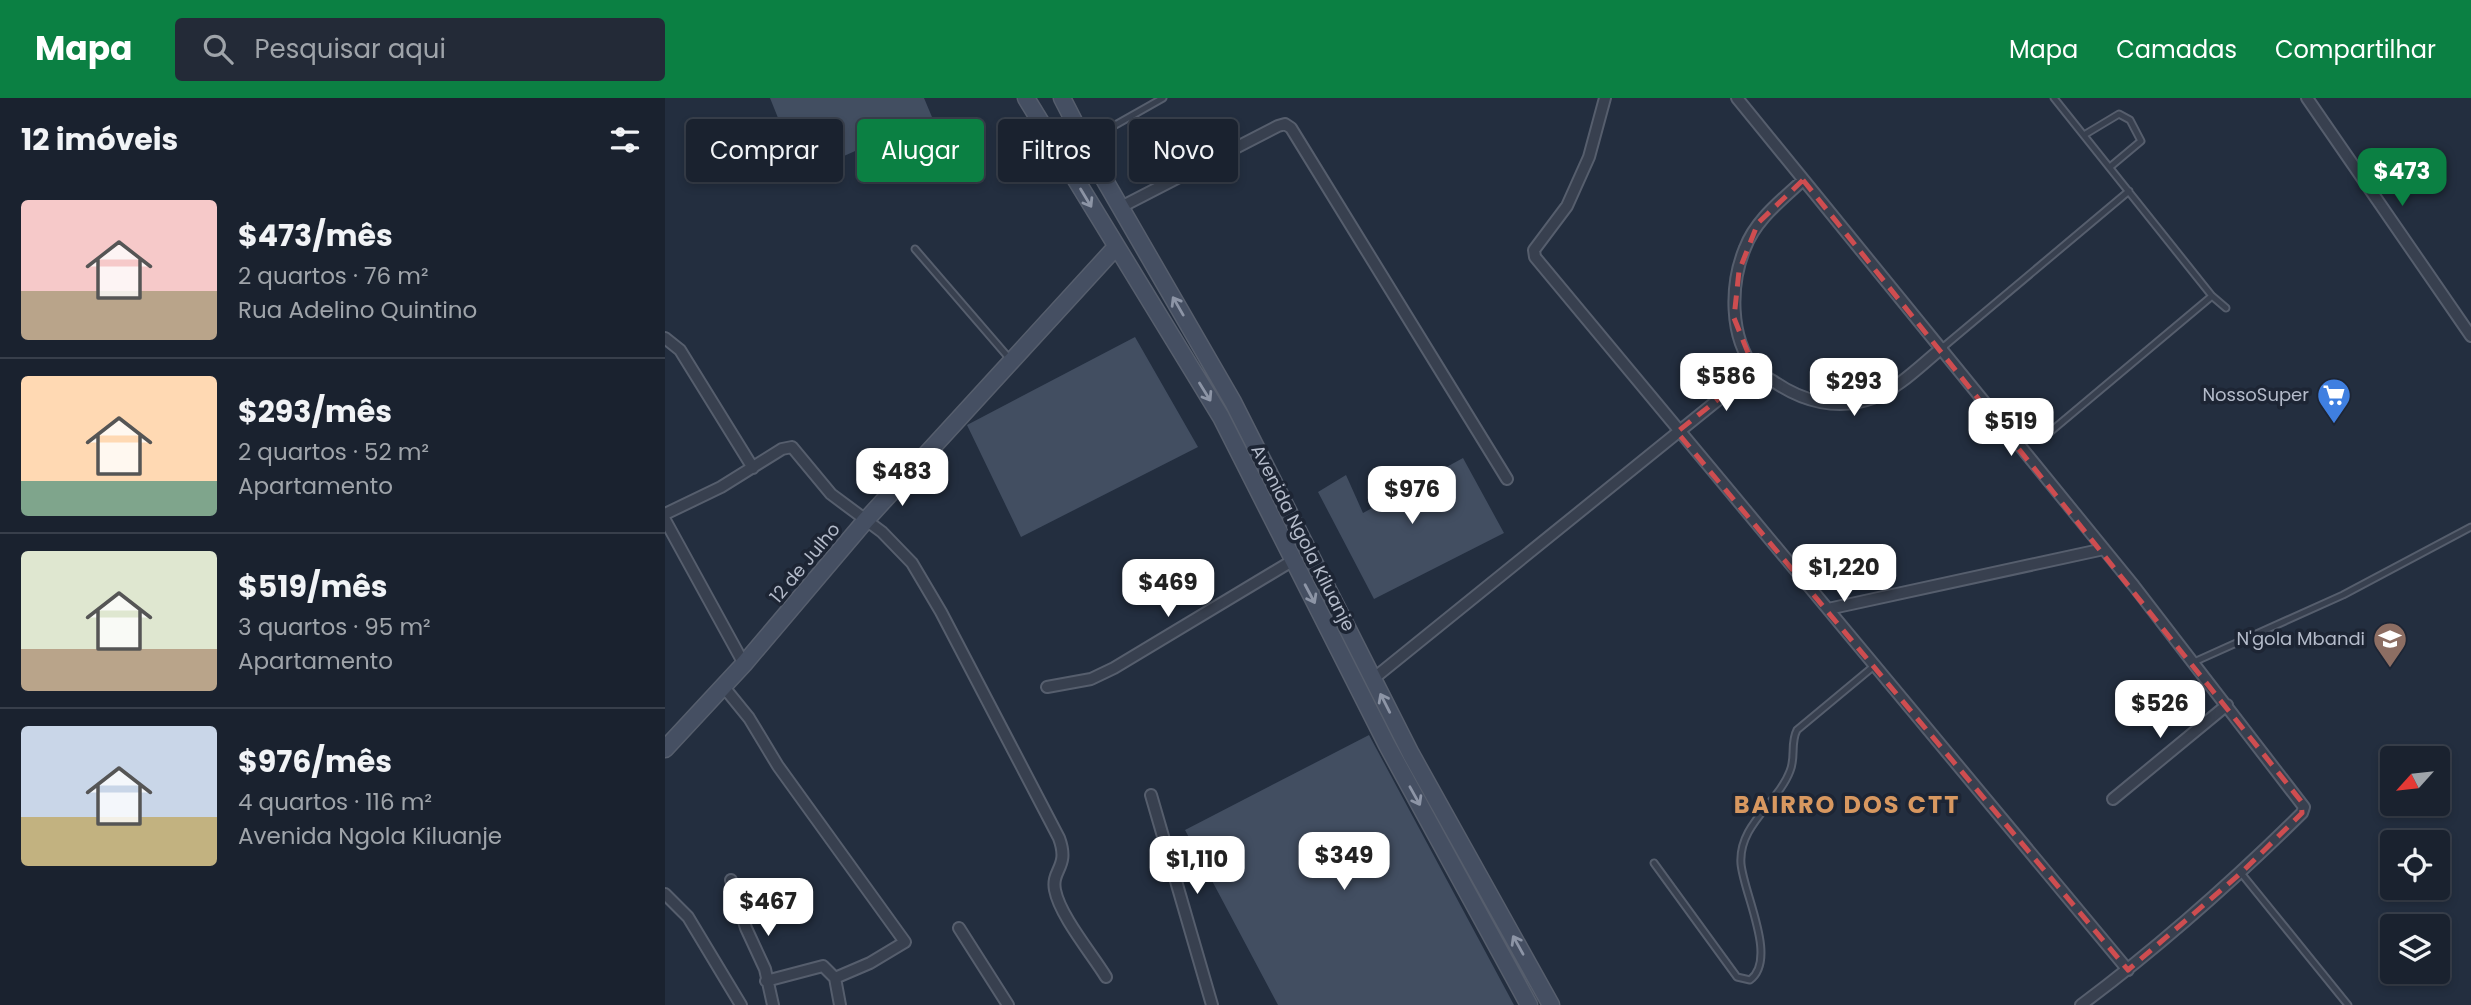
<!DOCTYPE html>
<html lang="pt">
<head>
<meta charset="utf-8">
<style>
	:root { --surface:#1a222f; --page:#232a37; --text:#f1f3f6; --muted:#9fa4aa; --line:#383f4b; --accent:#0b8043 }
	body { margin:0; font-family:Poppins,sans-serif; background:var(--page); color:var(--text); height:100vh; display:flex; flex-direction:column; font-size:26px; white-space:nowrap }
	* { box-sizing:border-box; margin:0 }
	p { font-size:23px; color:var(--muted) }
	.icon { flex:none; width:38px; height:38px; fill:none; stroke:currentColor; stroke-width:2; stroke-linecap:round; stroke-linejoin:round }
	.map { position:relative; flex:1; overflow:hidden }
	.panel { display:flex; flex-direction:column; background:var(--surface); width:665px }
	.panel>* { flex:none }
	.top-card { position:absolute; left:21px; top:21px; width:665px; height:63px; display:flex; gap:14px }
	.needle { width:46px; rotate:243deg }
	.controls { position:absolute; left:1715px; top:648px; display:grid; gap:14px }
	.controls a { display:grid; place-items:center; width:70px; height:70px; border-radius:7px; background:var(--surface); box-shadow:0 4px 10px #0003,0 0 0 2px var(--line); font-size:35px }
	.price { position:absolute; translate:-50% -60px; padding:0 16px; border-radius:14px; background:#fff; color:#222; font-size:23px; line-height:46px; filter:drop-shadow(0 2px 4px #0008) }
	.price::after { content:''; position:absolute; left:50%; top:42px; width:21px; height:16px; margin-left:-10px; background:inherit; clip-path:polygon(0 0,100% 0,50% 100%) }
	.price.active { background:var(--accent); color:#fff }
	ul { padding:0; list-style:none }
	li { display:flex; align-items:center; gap:21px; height:175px; padding:0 21px }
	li+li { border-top:2px solid var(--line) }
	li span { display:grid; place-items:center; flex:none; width:196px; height:140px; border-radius:7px; color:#555 }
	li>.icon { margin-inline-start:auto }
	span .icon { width:84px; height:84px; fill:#fffc; stroke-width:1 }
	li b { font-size:30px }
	h2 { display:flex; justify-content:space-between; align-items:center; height:84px; padding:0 21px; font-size:30px }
	.chip { padding:0 24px; border-radius:7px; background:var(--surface); box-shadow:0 4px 10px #0003,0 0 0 2px var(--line); font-size:24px; line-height:63px }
	.chip.active { background:var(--accent); color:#fff }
	header { display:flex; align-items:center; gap:42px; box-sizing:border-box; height:98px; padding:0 35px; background:var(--accent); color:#fff }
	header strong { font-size:33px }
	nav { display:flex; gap:38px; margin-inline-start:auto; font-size:24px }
	.search { width:490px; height:63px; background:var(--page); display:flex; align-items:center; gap:18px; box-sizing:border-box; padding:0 24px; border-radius:7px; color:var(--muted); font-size:26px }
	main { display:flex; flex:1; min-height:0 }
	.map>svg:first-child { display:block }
	.building { fill:#424e61 }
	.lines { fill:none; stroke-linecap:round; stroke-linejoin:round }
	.lane-casing { stroke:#565e6d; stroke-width:9 }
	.street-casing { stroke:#565e6d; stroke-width:14 }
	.secondary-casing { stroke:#565e6d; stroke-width:19 }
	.lane { stroke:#38404f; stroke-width:5 }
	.street { stroke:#38404f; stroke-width:10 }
	.secondary { stroke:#454f62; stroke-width:16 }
	.oneway { stroke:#8d95a6 }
	.marked { fill:none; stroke:#ce4d50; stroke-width:5; stroke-dasharray:14 9; stroke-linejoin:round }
	.labels { text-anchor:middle; stroke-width:7; stroke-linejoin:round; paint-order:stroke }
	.poi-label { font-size:18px; fill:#b4bbca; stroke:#1d2534; text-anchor:end }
	.street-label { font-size:18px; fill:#b4bbca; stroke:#1d2534 }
	.district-label { font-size:24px; font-weight:bold; letter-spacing:2px; fill:#d89860; stroke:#1d2534 }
</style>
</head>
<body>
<header>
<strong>Mapa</strong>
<div class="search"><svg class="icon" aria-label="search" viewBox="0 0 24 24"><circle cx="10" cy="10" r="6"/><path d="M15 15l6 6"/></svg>Pesquisar aqui</div>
<nav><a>Mapa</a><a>Camadas</a><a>Compartilhar</a></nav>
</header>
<main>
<section class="panel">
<h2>12 imóveis<svg class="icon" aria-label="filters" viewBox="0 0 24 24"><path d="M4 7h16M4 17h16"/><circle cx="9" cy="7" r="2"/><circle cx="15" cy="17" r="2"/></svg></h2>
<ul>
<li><span style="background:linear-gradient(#f6c9c9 65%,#b9a48a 0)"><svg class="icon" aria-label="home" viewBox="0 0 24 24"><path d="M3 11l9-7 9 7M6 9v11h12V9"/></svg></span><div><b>$473/mês</b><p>2 quartos · 76 m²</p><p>Rua Adelino Quintino</p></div></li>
<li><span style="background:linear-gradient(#ffd9b3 75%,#7fa58c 0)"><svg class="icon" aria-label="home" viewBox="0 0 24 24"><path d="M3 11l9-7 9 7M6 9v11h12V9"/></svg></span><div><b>$293/mês</b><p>2 quartos · 52 m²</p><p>Apartamento</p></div></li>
<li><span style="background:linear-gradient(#dfe7d0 70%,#b9a48a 0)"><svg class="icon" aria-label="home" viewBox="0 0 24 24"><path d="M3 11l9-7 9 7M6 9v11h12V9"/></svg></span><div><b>$519/mês</b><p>3 quartos · 95 m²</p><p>Apartamento</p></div></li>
<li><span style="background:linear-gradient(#c9d6e8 65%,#c2b280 0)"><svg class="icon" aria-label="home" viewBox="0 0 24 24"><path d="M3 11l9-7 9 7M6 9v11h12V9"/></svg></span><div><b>$976/mês</b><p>4 quartos · 116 m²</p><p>Avenida Ngola Kiluanje</p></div></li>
</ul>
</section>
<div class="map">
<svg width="1806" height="907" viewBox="0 0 1806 907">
	<rect width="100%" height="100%" fill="#232e3f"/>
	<!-- building -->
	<path class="building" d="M105,0H259L267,19L136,77Z
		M470,239L533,349L356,439L302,327Z
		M798,360L839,435L709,501L653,394L681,377L698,415Z
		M704,637L849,907H613L520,732Z"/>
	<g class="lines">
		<!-- lane casing -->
		<g class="lane-casing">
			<path id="lane" d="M1389,0L1547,198L1561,210
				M1419,37L1454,16L1465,22L1476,43L1445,69
				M422,43L498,0
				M250,151L344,260
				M1277,250L1464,93
				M1379,339L1547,198
				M1529,564L1678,497L1806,429
				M989,765L1072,879L1085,882C1113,861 1079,797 1076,766C1073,727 1113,705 1125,673C1131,659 1125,645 1132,632L1209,568
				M1576,775L1683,907"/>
		</g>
		<!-- street casing -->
		<g class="street-casing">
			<path id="street" d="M940,0L924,59L902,108L869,152L870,159L1463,872
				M1072,0L1469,488L1639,709L1637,715C1567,784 1495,848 1416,907
				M1642,0L1806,238
				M1138,82C1117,102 1091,121 1080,150C1065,186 1064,239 1090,271C1094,276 1103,280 1108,283C1138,304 1173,313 1208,300C1234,290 1256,267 1277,250
				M456,109L613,28L620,26L626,30L842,381
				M0,240L15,252L88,370
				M0,416L56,389L117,351L127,349L166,396L217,434L247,465L276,514L394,740C405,770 386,771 390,792C395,818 427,856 441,879
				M0,422L79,566
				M1163,511L1439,451
				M708,581L1090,272
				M58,588L84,620L113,668L240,844L205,865L170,880
				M382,589L426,581L449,570L627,463
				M486,697L547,907
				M1448,701L1562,607
				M66,782L81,830L100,871L108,907
				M0,796L23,819L76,907
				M294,830L343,907
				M101,883L158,868L170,880L175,907"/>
		</g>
		<!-- secondary casing -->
		<g class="secondary-casing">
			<path id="secondary" d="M361,0L556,319L722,647L864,907
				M397,0L435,74L568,304L746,656L886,907
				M0,651L79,566L201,422L451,149"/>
		</g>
		<!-- lane -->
		<use href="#lane" class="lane"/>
		<!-- street -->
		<use href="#street" class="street"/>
		<!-- secondary -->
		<use href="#secondary" class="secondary"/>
	</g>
	<!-- one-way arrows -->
	<defs><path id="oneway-shaft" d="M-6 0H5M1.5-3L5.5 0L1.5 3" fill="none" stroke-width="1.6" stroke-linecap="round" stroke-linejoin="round" transform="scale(1.75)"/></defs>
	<g class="oneway">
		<use href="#oneway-shaft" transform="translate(421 100) rotate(59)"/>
		<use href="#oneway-shaft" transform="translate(513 208) rotate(-120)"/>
		<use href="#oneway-shaft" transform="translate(540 294) rotate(58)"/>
		<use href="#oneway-shaft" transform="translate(645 496) rotate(62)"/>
		<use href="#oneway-shaft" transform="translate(720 605) rotate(-117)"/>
		<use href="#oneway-shaft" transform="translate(750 698) rotate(61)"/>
		<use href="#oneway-shaft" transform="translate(853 847) rotate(-119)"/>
	</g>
	<!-- marked area -->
	<path class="marked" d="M1138,82L1636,703L1637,715L1576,775L1463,872L1012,334L1090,272L1069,220L1074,173L1093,125Z"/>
	<!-- icons -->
	<defs>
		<g id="supermarket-pin" transform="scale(1.75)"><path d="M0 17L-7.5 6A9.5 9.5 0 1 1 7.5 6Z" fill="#3f7fe0" stroke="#1d2534"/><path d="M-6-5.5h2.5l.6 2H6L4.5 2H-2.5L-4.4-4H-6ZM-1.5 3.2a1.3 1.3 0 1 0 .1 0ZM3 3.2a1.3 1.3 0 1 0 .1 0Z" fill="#fff"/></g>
		<g id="university-pin" transform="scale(1.75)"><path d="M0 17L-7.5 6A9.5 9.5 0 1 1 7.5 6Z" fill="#8d6e63" stroke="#1d2534"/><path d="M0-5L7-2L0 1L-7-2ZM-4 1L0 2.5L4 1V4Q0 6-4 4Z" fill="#fff"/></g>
	</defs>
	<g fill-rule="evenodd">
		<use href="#supermarket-pin" x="1669" y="297"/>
		<use href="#university-pin" x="1725" y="541"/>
	</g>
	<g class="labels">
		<!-- poi labels -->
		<g class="poi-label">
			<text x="1644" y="303">NossoSuper</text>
			<text x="1700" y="547">N'gola Mbandi</text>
		</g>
		<!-- street labels -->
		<g class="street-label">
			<text transform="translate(638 440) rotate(63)" y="6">Avenida Ngola Kiluanje</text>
			<text transform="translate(140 465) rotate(-50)" y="6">12 de Julho</text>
		</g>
		<!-- district labels -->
		<g class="district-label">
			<text x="1182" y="715">BAIRRO DOS CTT</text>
		</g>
	</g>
</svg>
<div class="controls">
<a><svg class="needle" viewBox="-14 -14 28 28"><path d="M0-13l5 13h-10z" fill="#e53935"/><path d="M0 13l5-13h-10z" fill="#9fa4aa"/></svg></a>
<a><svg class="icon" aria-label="locate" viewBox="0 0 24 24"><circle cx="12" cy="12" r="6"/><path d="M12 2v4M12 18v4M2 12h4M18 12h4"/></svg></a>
<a><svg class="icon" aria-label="layers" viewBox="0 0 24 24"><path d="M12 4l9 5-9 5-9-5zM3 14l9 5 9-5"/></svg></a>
</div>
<b class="price active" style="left:1737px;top:110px">$473</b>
<b class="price" style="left:1061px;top:315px">$586</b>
<b class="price" style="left:1189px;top:320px">$293</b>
<b class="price" style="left:1346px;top:360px">$519</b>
<b class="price" style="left:237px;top:410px">$483</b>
<b class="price" style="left:747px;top:428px">$976</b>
<b class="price" style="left:1179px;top:506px">$1,220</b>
<b class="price" style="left:503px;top:521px">$469</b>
<b class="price" style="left:1495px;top:642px">$526</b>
<b class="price" style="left:679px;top:794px">$349</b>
<b class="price" style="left:532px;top:798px">$1,110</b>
<b class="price" style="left:103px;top:840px">$467</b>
<div class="top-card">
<a class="chip">Comprar</a>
<a class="chip active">Alugar</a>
<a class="chip">Filtros</a>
<a class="chip">Novo</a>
</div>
</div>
</main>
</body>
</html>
